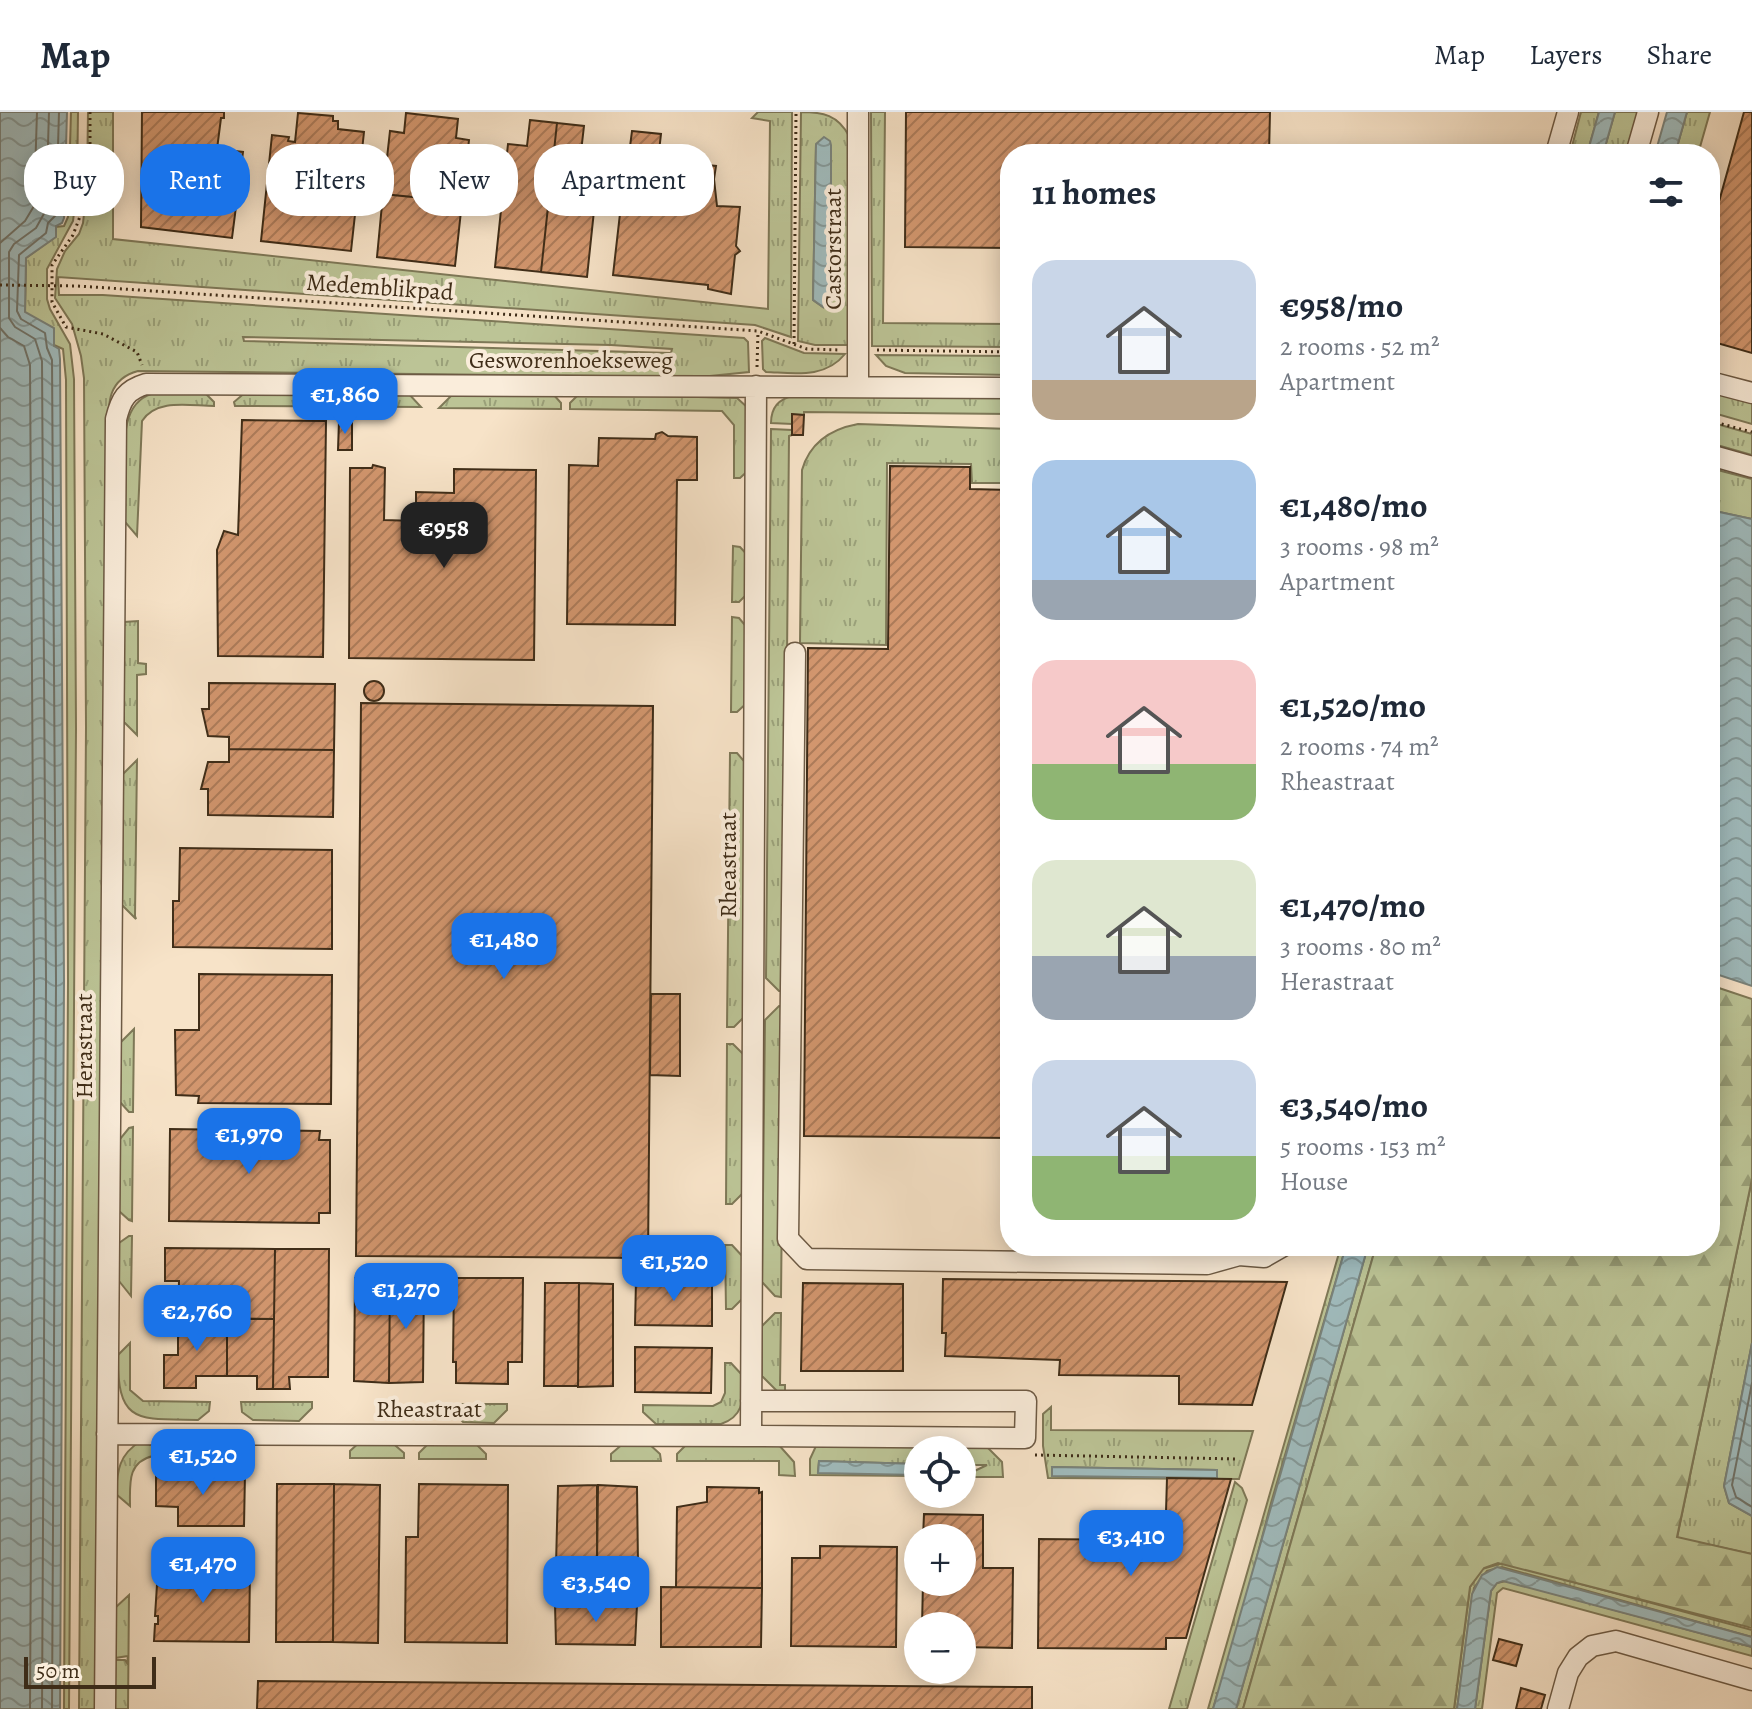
<!DOCTYPE html>
<html lang="en">
<head>
<meta charset="utf-8">
<style>
	:root { --surface:#fff; --page:#f6f6f7; --text:#1f2937; --muted:#747a83; --line:#e0e1e3; --accent:#1a73e8 }
	body { margin:0; font-family:Alegreya,serif; background:var(--page); color:var(--text); height:100vh; display:flex; flex-direction:column; font-size:30px; white-space:nowrap }
	* { box-sizing:border-box; margin:0 }
	p { font-size:26px; color:var(--muted) }
	.icon { flex:none; width:44px; height:44px; fill:none; stroke:currentColor; stroke-width:2; stroke-linecap:round; stroke-linejoin:round }
	.map { position:relative; flex:1; overflow:hidden }
	.sheet { position:absolute; left:1000px; top:32px; width:720px; height:1112px; display:flex; flex-direction:column; background:var(--surface); border-radius:32px; box-shadow:0 4px 20px #0003 }
	.sheet>* { flex:none }
	.guide { position:absolute; left:24px; top:32px; width:760px; height:72px; display:flex; gap:16px }
	.fabs { position:absolute; left:904px; top:1324px; display:grid; gap:16px }
	.fabs a { display:grid; place-items:center; width:72px; height:72px; border-radius:50%; background:var(--surface); box-shadow:0 4px 20px #0003; font-size:40px }
	.scale { position:absolute; left:24px; bottom:20px; width:132px; box-sizing:border-box; padding-left:8px; border:4px solid #3f2d18; border-top:0; font-size:22px; line-height:28px; white-space:nowrap; color:#3f2d18; -webkit-text-stroke:6px #faeddb; paint-order:stroke }
	.price { position:absolute; translate:-50% -68px; padding:0 18px; border-radius:16px; background:var(--accent); color:#fff; font-size:26px; line-height:52px; filter:drop-shadow(0 2px 4px #0008) }
	.price::after { content:''; position:absolute; left:50%; top:48px; width:24px; height:18px; margin-left:-12px; background:inherit; clip-path:polygon(0 0,100% 0,50% 100%) }
	.price.selected { background:#222; color:#fff }
	ul { padding:0; list-style:none }
	li { display:flex; align-items:center; gap:24px; height:200px; padding:0 32px }
	li span { display:grid; place-items:center; flex:none; width:224px; height:160px; border-radius:24px; color:#555 }
	li>.icon { margin-inline-start:auto }
	span .icon { width:96px; height:96px; fill:#fffc; stroke-width:1 }
	li b { font-size:34px }
	h2 { display:flex; justify-content:space-between; align-items:center; height:96px; padding:0 32px; font-size:34px }
	.chip { padding:0 28px; border-radius:32px; background:var(--surface); box-shadow:0 4px 20px #0003; font-size:28px; line-height:72px }
	.chip.selected { background:var(--accent); color:#fff }
	header { display:flex; align-items:center; gap:48px; box-sizing:border-box; height:112px; padding:0 40px; background:var(--surface); border-bottom:2px solid var(--line) }
	header strong { font-size:38px }
	nav { display:flex; gap:44px; margin-inline-start:auto; font-size:28px }
	.map>svg:first-child { display:block }
	.grass { fill:url(#grass-tufts); stroke:#7e7857; stroke-width:2; fill-rule:evenodd }
	.forest { fill:url(#forest-firs); stroke:#7e7857; stroke-width:2 }
	.water { fill:url(#water-waves); stroke:#79837c; stroke-width:2 }
	.lines { fill:none; stroke-linecap:round; stroke-linejoin:round }
	.shore { stroke:#70746b; stroke-width:2 }
	.building { fill:url(#building-hatch); stroke:#3f2d18; stroke-width:2 }
	.minor-casing { stroke:#6d5a44; stroke-width:23 }
	.path { stroke:#3f2d18; stroke-width:3; stroke-dasharray:2 4; stroke-linecap:butt }
	.minor { stroke:#faeddb; stroke-width:20 }
	.path-bridge { stroke:#3f2d18; stroke-width:3; stroke-dasharray:2 4; stroke-linecap:butt }
	.labels { text-anchor:middle; stroke-width:8; stroke-linejoin:round; paint-order:stroke }
	.street-label { font-size:24px; fill:#3f2d18; stroke:#faeddb }
</style>
</head>
<body>
<header>
<strong>Map</strong>
<nav><a>Map</a><a>Layers</a><a>Share</a></nav>
</header>
<div class="map">
<svg width="1752" height="1597" viewBox="0 0 1752 1597">
	<defs>
		<pattern id="grass-tufts" width="24" height="20" patternUnits="userSpaceOnUse" patternTransform="scale(2)"><rect width="24" height="20" fill="#bcc496"/><path d="M3 7l-1-3M5 7V3M7 7l1-3M15 17l-1-3M17 17v-4M19 17l1-3" fill="none" stroke="#9aa079"/></pattern>
		<pattern id="forest-firs" width="22" height="20" patternUnits="userSpaceOnUse" patternTransform="scale(2)"><rect width="22" height="20" fill="#bcc496"/><path d="M5 1l3.5 6h-7zM16 11l3.5 6h-7z" fill="#9aa079"/></pattern>
		<pattern id="water-waves" width="16" height="10" patternUnits="userSpaceOnUse" patternTransform="scale(2)"><rect width="16" height="10" fill="#a0bcbe"/><path d="M0 5q4-4 8 0t8 0" fill="none" stroke="#849999"/></pattern>
		<pattern id="building-hatch" width="6" height="6" patternUnits="userSpaceOnUse" patternTransform="scale(2)"><rect width="6" height="6" fill="#d2966e"/><path d="M-1 1l2-2M0 6l6-6M5 7l2-2" fill="none" stroke="#ac7b59"/></pattern>
	</defs>
	<rect width="100%" height="100%" fill="#f7e3c8"/>
	<filter id="stains"><feTurbulence type="fractalNoise" baseFrequency=".0025" numOctaves="4"/><feColorMatrix values="0 0 0 0 .2 0 0 0 0 .09 0 0 0 0 .02 0 0 0 .5 -.17"/></filter>
	<radialGradient id="worn" r=".72"><stop offset=".6" stop-color="#630" stop-opacity="0"/><stop offset="1" stop-color="#630" stop-opacity=".3"/></radialGradient>
	<!-- grass -->
	<path class="grass" d="M71,0H78L77,77L73,109L47,157V187L50,197L70,232L74,267L76,616L69,1597H64L68,869L66,268L63,237L54,233L53,216L25,201L26,146L55,125V115L64,114L68,105Z
		M88,0H113V127L768,197L770,9L752,6L758,0H792L791,225L755,213L58,165L59,183H103L744,226L748,230L749,260L700,265L138,259C108,267 108,291 108,317L96,1597H79L86,615L84,266L81,244L72,212L55,186L57,157L65,139L79,122L83,111L87,74ZM243,225L611,233L672,237L671,241L244,229Z
		M801,0C823,0 838,3 849,24L850,233H815L798,229ZM816,32L823,195L813,188Z
		M871,0H885L883,211L1010,212V235L872,234Z
		M1581,0H1599L1587,42H1570Z
		M1615,0H1643L1631,42H1603Z
		M1687,0H1710L1698,42H1675Z
		M765,226L804,241L845,242C825,267 794,261 766,260L763,257L762,229Z
		M876,243L1010,244V263L905,261L886,254Z
		M202,278L214,290V294C190,294 157,286 142,309L137,424L125,410L126,317C133,272 167,280 202,278Z
		M247,279L408,281L421,295L235,294L234,290Z
		M1710,279L1752,291V312L1710,300Z
		M454,281L553,282L561,291V297L439,296Z
		M579,282L737,286L748,296L752,355L740,366H734V313L722,299L570,297V291Z
		M793,284L1010,286V302L804,300V303H792V312L771,311C771,296 778,287 793,284Z
		M1710,310L1752,322V343L1710,331Z
		M858,312L1010,317V371H972L971,352L887,351L886,533L800,531L802,358C810,330 831,317 858,312Z
		M771,317L792,318V323L789,324L784,879H779L766,866Z
		M1710,356L1752,367V407L1710,398Z
		M733,434L740,435L751,447V478L739,490H732Z
		M732,505L739,506L750,519V588L737,600H731Z
		M138,509V551L146,552V562L137,563V623L124,610V510Z
		M730,641H737L749,655L747,902L734,915H727Z
		M137,648L135,804L136,807L122,793L123,662Z
		M779,894L784,895L781,1185L775,1184L762,1170L765,908Z
		M134,917L133,1000H129L120,990L121,930Z
		M727,932H733L747,946L745,1079L732,1092H726Z
		M133,1015L132,1109L129,1108L119,1099L120,1027L129,1016Z
		M1752,1067V1231L1724,1374L1729,1391L1752,1404V1442L1677,1426Z
		M129,1124H132L131,1184L119,1169V1131Z
		M725,1133H732L744,1146V1185L732,1197H726Z
		M1341,1134H1346L1271,1391L1222,1579L1217,1581L1221,1583H1217L1213,1597H1208Z
		M1368,1134H1376L1243,1597H1236Z
		M775,1201H781L780,1273H785V1281H779L762,1264V1214Z
		M130,1231V1278L143,1289L210,1290L209,1299L198,1308C138,1307 117,1313 118,1243Z
		M725,1251H731L743,1264C743,1286 745,1304 721,1312H656L643,1300V1293L713,1294L721,1290L725,1281Z
		M241,1290H312V1296L299,1309L253,1308L242,1300Z
		M452,1292H507V1298L494,1311L463,1310L453,1299Z
		M1051,1295V1318L1253,1319L1239,1367L1048,1366L1043,1334V1302ZM1052,1355L1216,1358L1217,1366L1053,1364Z
		M238,1328L249,1345L153,1344C127,1350 130,1372 130,1394L116,1382C117,1359 119,1342 141,1329Z
		M362,1328H389L404,1341V1346H350V1339Z
		M432,1328L473,1329L486,1342V1347H419V1341Z
		M625,1330L648,1331L660,1342L661,1349H611V1342Z
		M688,1331L778,1332L794,1350L795,1364L779,1363V1349H677V1342Z
		M985,1333L1002,1350L1003,1365H962L987,1353H962V1338H918V1352L819,1349L818,1360L918,1364L810,1363V1347L816,1334Z
		M1235,1370L1242,1376L1247,1388L1187,1597H1169Z
		M1503,1451L1752,1518V1525L1502,1455L1487,1459L1474,1476L1457,1597H1454L1470,1475L1482,1457Z
		M1506,1469L1752,1535V1544L1503,1476L1497,1481L1482,1597H1475L1491,1479L1497,1471Z
		M129,1483L128,1597H114L115,1548H125L127,1551L128,1544L115,1546V1496Z"/>
	<!-- forest -->
	<path class="forest" d="M1710,873L1752,887V1067L1677,1425L1752,1442V1516L1498,1451L1484,1456L1470,1475L1454,1597H1243L1376,1134H1710Z"/>
	<!-- water -->
	<path class="water" d="M0,0H67L64,106L62,111L56,114V125L26,146L25,200L54,216V234L59,237L60,247L64,869L60,1597H0Z
		M1599,0H1615L1603,42H1587Z
		M1667,0H1687L1675,42H1655Z
		M824,25L830,29L831,33V190L823,195L813,188L816,32Z
		M1710,398L1752,407V874L1710,860Z
		M1346,1134H1368L1236,1597H1213Z
		M1752,1231V1404L1729,1391L1724,1374Z
		M819,1349L918,1352V1363L818,1361Z
		M1052,1355L1217,1358V1366L1052,1364Z
		M1497,1455L1752,1525V1535L1503,1469L1497,1471L1491,1479L1475,1597H1457L1472,1482L1482,1463Z"/>
	<g class="lines">
		<!-- shore -->
		<path class="shore" d="M0,131L25,109L34,94L37,0
			M0,216L8,225L24,234L30,253L34,869L30,1597
			M1752,1271L1732,1373L1736,1385L1752,1395
			M42,1597L46,869L42,249L35,227L15,215L9,206V140L14,132L36,116L46,98L49,0
			M52,1597L56,869L52,248L47,236L45,221L21,207L17,199L19,143L46,121L48,111L56,103L59,0"/>
	</g>
	<!-- building -->
	<path class="building" d="M142,0H224V6H221L217,37L243,40L232,126L141,115Z
		M906,0H1270L1269,42H1010V136L905,135Z
		M1744,0H1752V241L1710,229V122Z
		M298,1L333,4V9H338V17L364,20L351,139L261,129L272,23L289,25L288,29L295,30Z
		M406,1L458,7L456,26L469,28L462,90L383,82L390,19L404,21Z
		M530,8L557,11L541,160L495,155L508,32L527,34Z
		M557,11L584,14L581,40L600,42L587,165L541,160Z
		M632,19L661,22L658,48L716,54L714,67L717,94L740,95L736,134L740,139L735,143L731,182L708,177V173L613,163L625,58H627Z
		M383,82L462,90L455,154L377,145Z
		M792,302L804,303L803,323H792Z
		M242,308L326,309L323,545L218,544L217,438L224,419L238,423Z
		M339,309H352V338H338Z
		M662,320L668,324L697,325V368H677L675,513L567,512L569,353L598,354L599,326L655,327L656,322Z
		M373,353L385,356L384,408L416,409V380L454,381V357L536,358L534,548L349,546L350,356H372Z
		M890,354L970,355V377L1010,378V1026L804,1024L808,536L888,537Z
		M364 579a10 10 0 1 1 20 0a10 10 0 1 1-20 0Z
		M209,571L335,572L334,638L229,637V625L208,624L202,597H209Z
		M361,591L653,594L648,1146L356,1144Z
		M229,637L334,638L333,705L208,703V677H201L208,650H229Z
		M180,736L332,738V837L173,835V789H179Z
		M199,862L332,863L331,992L198,991L199,984L176,983L175,918H199Z
		M651,882H680V964L650,963Z
		M170,1017L320,1019L319,1028H330V1101H319V1111L169,1109Z
		M165,1136L275,1137L274,1207L178,1206L179,1169H165Z
		M275,1137H329L328,1265H289L290,1277H273Z
		M355,1166L390,1167L389,1271L354,1269Z
		M454,1166H523L522,1250H508V1272L456,1271V1250H453Z
		M390,1167H424L423,1270L389,1271Z
		M943,1167L1287,1170L1252,1293L1179,1292V1264L1059,1263L1060,1248L945,1244L946,1221H942Z
		M636,1168L712,1169V1214L635,1213Z
		M545,1171H579L578,1274H544Z
		M579,1171L613,1172V1274L578,1275Z
		M803,1171L903,1172V1259H801Z
		M178,1206L227,1207V1264H196V1276H164V1243H178Z
		M227,1207H274L273,1277H257V1264H227Z
		M635,1235L712,1236L711,1281L635,1280Z
		M156,1358L245,1361L244,1414H178V1395L156,1394Z
		M1167,1366L1231,1367L1186,1526H1166V1537L1038,1536L1039,1427L1147,1428L1149,1425V1434H1165Z
		M277,1372H334L333,1530H276Z
		M334,1372L380,1373L378,1531L333,1530Z
		M419,1372L508,1373L507,1531L405,1530L406,1425H418Z
		M597,1373V1453H556L558,1374Z
		M598,1373L637,1375L638,1454L597,1453Z
		M707,1375L759,1376V1381L762,1380V1476L676,1475L677,1395L707,1390Z
		M924,1402L983,1403V1456H1013L1012,1536L962,1535V1514H922L923,1470H962V1426H923Z
		M820,1434L897,1435L896,1535L791,1534L792,1446H820Z
		M556,1453L638,1454L637,1493L555,1492Z
		M158,1457H250L249,1530L154,1529L155,1512H158V1504H155Z
		M661,1475L762,1476L761,1535H661Z
		M555,1492L637,1493L635,1533L556,1532Z
		M1499,1527L1522,1533L1516,1554L1493,1548Z
		M258,1569L1032,1575V1597H257Z
		M1521,1576L1545,1583L1541,1597H1516Z"/>
	<g class="lines">
		<!-- minor casing -->
		<g class="minor-casing">
			<path id="minor" d="M858,0V274
				M1556,42L1568,0
				M1636,42L1648,0
				M1710,270L1752,281
				M1710,343L1752,355
				M795,541L788,1127L807,1147L1207,1152L1239,1143L1264,1145L1283,1134
				M107,1322L751,1324L756,274
				M751,1324L1025,1326L1026,1289H751
				M105,1597L116,307C121,287 126,278 146,272L1010,276
				M1558,1597L1568,1561L1578,1545L1592,1534L1616,1529L1752,1568"/>
		</g>
		<!-- path -->
		<path class="path" d="M90,0V78L73,123L52,153V190L66,215L103,222L137,240L142,253
			M78,174L758,219L807,237L841,238
			M794,232L796,0
			M877,238L1010,240
			M757,255L758,219
			M1710,309L1752,320
			M1035,1343L1238,1347"/>
		<!-- minor -->
		<use href="#minor" class="minor"/>
		<!-- path-bridge -->
		<path class="path-bridge" d="M0,173L78,174"/>
	</g>
	<g class="labels">
		<!-- street labels -->
		<g class="street-label">
			<text transform="translate(833 137) rotate(-90)" y="8">Castorstraat</text>
			<text transform="translate(380 175) rotate(4)" y="8">Medemblikpad</text>
			<text x="571" y="256">Gesworenhoekseweg</text>
			<text transform="translate(728 753) rotate(-90)" y="8">Rheastraat</text>
			<text transform="translate(84 934) rotate(-90)" y="8">Herastraat</text>
			<text x="429" y="1305">Rheastraat</text>
		</g>
	</g>
	<rect width="100%" height="100%" filter="url(#stains)"/>
	<rect width="100%" height="100%" fill="url(#worn)"/>
</svg>
<div class="fabs">
<a><svg class="icon" aria-label="locate" viewBox="0 0 24 24"><circle cx="12" cy="12" r="6"/><path d="M12 2v4M12 18v4M2 12h4M18 12h4"/></svg></a>
<a>+</a>
<a>−</a>
</div>
<div class="scale">50 m</div>
<b class="price" style="left:345px;top:324px">€1,860</b>
<b class="price selected" style="left:444px;top:458px">€958</b>
<b class="price" style="left:504px;top:869px">€1,480</b>
<b class="price" style="left:249px;top:1064px">€1,970</b>
<b class="price" style="left:674px;top:1191px">€1,520</b>
<b class="price" style="left:406px;top:1219px">€1,270</b>
<b class="price" style="left:197px;top:1241px">€2,760</b>
<b class="price" style="left:203px;top:1385px">€1,520</b>
<b class="price" style="left:1131px;top:1466px">€3,410</b>
<b class="price" style="left:203px;top:1493px">€1,470</b>
<b class="price" style="left:596px;top:1512px">€3,540</b>
<div class="guide">
<a class="chip">Buy</a>
<a class="chip selected">Rent</a>
<a class="chip">Filters</a>
<a class="chip">New</a>
<a class="chip">Apartment</a>
</div>
<section class="sheet">
<h2>11 homes<svg class="icon" aria-label="filters" viewBox="0 0 24 24"><path d="M4 7h16M4 17h16"/><circle cx="9" cy="7" r="2"/><circle cx="15" cy="17" r="2"/></svg></h2>
<ul>
<li><span style="background:linear-gradient(#c9d6e8 75%,#b9a48a 0)"><svg class="icon" aria-label="home" viewBox="0 0 24 24"><path d="M3 11l9-7 9 7M6 9v11h12V9"/></svg></span><div><b>€958/mo</b><p>2 rooms · 52 m²</p><p>Apartment</p></div></li>
<li><span style="background:linear-gradient(#a9c7e8 75%,#9aa5b1 0)"><svg class="icon" aria-label="home" viewBox="0 0 24 24"><path d="M3 11l9-7 9 7M6 9v11h12V9"/></svg></span><div><b>€1,480/mo</b><p>3 rooms · 98 m²</p><p>Apartment</p></div></li>
<li><span style="background:linear-gradient(#f6c9c9 65%,#8fb573 0)"><svg class="icon" aria-label="home" viewBox="0 0 24 24"><path d="M3 11l9-7 9 7M6 9v11h12V9"/></svg></span><div><b>€1,520/mo</b><p>2 rooms · 74 m²</p><p>Rheastraat</p></div></li>
<li><span style="background:linear-gradient(#dfe7d0 60%,#9aa5b1 0)"><svg class="icon" aria-label="home" viewBox="0 0 24 24"><path d="M3 11l9-7 9 7M6 9v11h12V9"/></svg></span><div><b>€1,470/mo</b><p>3 rooms · 80 m²</p><p>Herastraat</p></div></li>
<li><span style="background:linear-gradient(#c9d6e8 60%,#8fb573 0)"><svg class="icon" aria-label="home" viewBox="0 0 24 24"><path d="M3 11l9-7 9 7M6 9v11h12V9"/></svg></span><div><b>€3,540/mo</b><p>5 rooms · 153 m²</p><p>House</p></div></li>
</ul>
</section>
</div>
</body>
</html>
